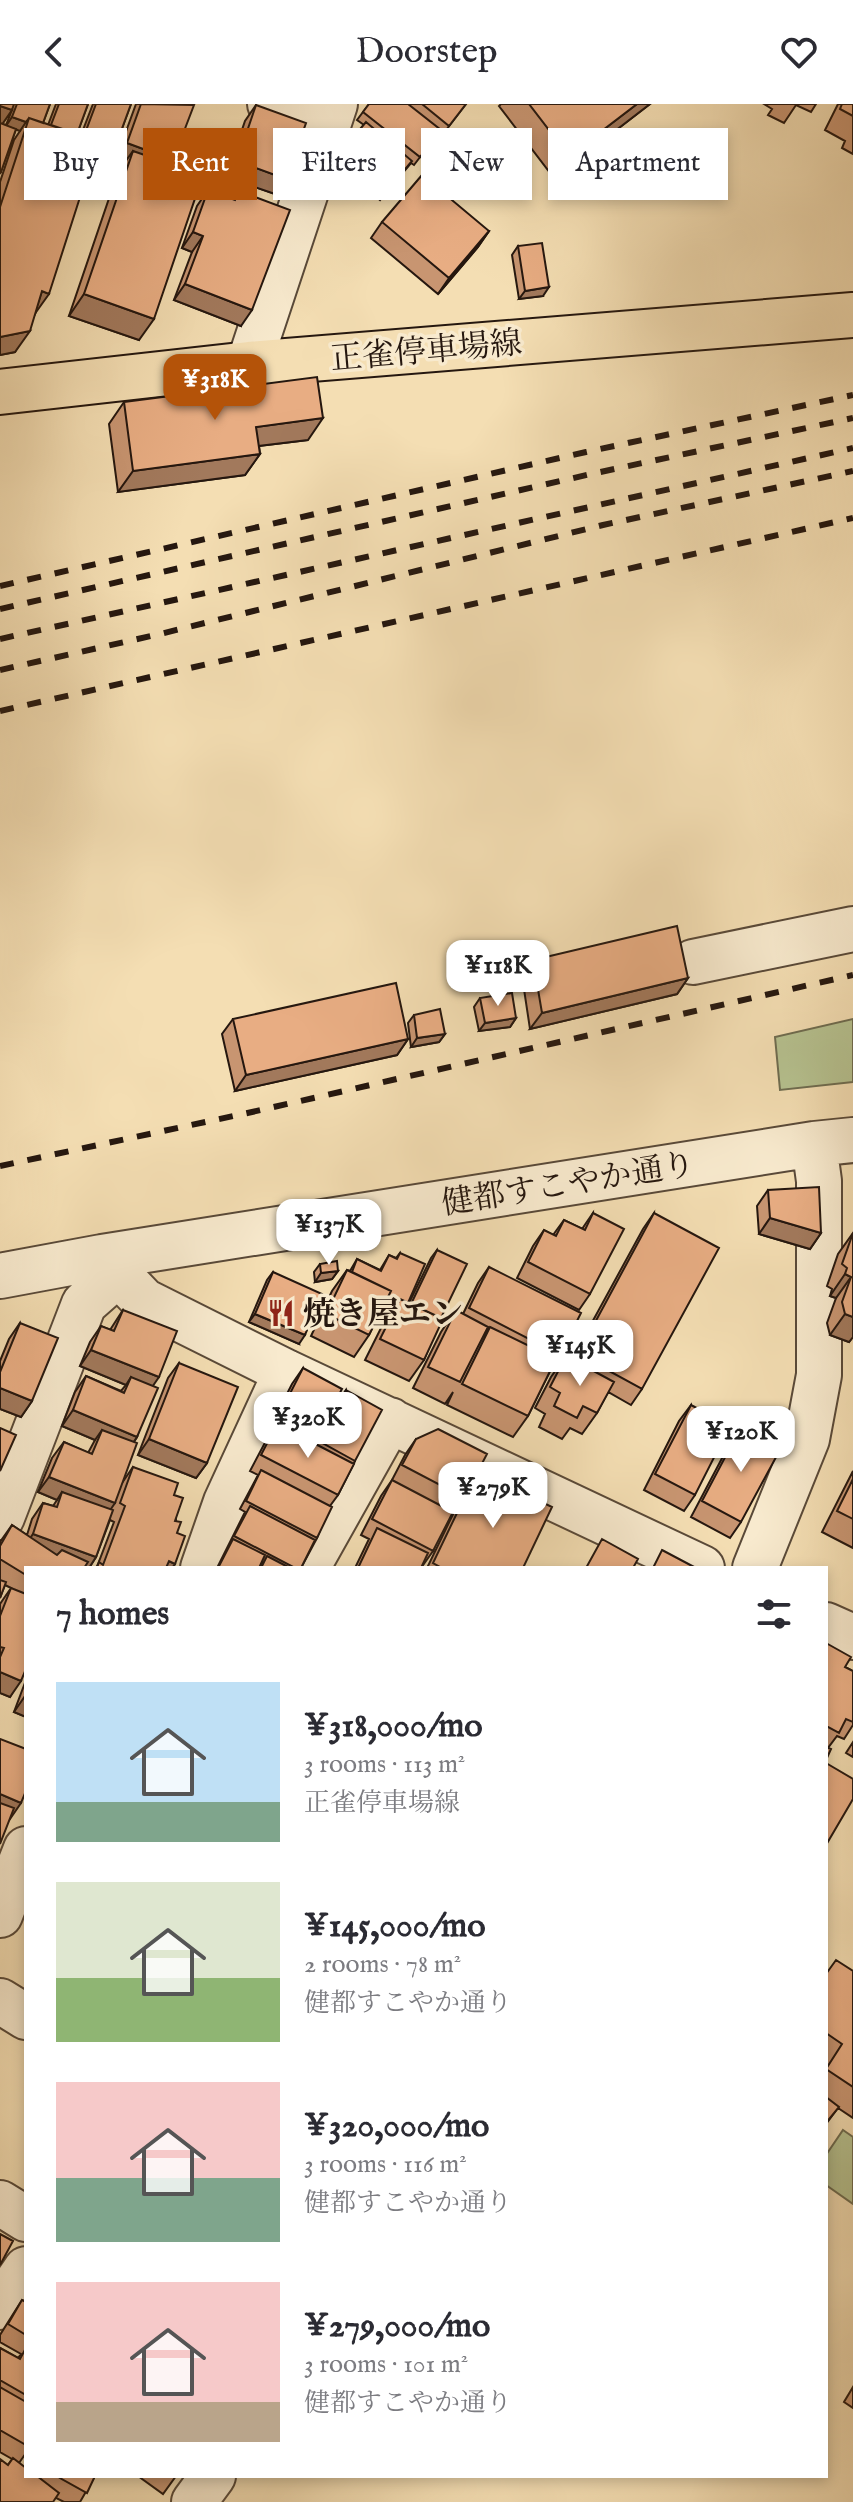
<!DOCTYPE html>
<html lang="en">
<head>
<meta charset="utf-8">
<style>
	:root { --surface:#fff; --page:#f2f2f3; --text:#2b2b33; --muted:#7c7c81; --accent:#b45309 }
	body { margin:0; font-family:"IM FELL English","Noto Serif JP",serif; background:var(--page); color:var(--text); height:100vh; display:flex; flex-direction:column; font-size:30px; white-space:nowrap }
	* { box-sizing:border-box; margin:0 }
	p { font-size:26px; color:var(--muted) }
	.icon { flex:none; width:44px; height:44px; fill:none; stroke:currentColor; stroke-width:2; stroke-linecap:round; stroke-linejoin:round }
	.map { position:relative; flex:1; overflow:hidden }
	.sheet { position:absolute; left:24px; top:1462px; width:804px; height:912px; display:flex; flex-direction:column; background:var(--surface); border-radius:0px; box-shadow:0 4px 12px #0003 }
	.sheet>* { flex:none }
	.top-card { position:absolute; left:24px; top:24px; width:806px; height:72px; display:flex; gap:16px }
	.price { position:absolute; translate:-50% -68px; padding:0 18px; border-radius:16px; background:#fff; color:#222; font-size:26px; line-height:52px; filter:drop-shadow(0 2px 4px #0008) }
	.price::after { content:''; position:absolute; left:50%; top:48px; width:24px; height:18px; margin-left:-12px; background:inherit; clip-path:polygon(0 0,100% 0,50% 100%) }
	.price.on { background:var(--accent); color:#fff }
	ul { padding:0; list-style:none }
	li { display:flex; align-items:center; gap:24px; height:200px; padding:0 32px }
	li span { display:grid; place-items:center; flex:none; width:224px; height:160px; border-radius:0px; color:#555 }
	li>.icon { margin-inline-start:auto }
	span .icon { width:96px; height:96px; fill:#fffc; stroke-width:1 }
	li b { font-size:34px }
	h2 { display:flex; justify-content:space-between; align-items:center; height:96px; padding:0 32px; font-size:34px }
	.pill { padding:0 28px; border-radius:0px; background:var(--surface); box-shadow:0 4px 12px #0003; font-size:28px; line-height:72px }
	.pill.on { background:var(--accent); color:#fff }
	header { display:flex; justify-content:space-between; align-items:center; height:104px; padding:0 32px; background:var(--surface); font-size:36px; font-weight:600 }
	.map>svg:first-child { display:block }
	.green { fill:#b6c290; stroke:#6e6c50; stroke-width:2 }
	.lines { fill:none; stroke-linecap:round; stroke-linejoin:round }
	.minor-casing { stroke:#594938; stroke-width:48 }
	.major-casing { stroke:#25170f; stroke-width:48 }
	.minor { stroke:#f8eace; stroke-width:44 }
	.major { stroke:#f4deb3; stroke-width:44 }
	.rail { stroke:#25170f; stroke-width:6; stroke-dasharray:14 14; stroke-linecap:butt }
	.wall { fill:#c89571; stroke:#25170f; stroke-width:2; fill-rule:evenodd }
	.shaded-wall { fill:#a2795c; stroke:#25170f; stroke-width:2 }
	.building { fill:#e8ad83; stroke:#25170f; stroke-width:2 }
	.labels { text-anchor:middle; stroke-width:7; stroke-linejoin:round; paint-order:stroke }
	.street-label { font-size:32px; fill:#25170f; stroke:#f8eace }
	.poi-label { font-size:32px; font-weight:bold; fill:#25170f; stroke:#f8eace; text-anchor:start }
</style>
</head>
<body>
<header><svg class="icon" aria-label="back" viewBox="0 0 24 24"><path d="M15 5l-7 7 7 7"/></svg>Doorstep<svg class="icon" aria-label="heart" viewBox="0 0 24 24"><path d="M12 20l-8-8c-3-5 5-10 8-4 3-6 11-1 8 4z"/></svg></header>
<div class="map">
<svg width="853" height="2398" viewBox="0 0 853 2398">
	<rect width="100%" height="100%" fill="#f4deb3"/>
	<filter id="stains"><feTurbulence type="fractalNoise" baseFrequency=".0025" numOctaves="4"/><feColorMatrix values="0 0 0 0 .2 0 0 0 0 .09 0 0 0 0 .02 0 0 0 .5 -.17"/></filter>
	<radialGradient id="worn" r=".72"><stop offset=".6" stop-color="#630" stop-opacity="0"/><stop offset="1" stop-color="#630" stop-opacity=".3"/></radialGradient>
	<!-- green -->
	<path class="green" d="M853,915V978L780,986L775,933Z
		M843,2026L853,2033V2100L826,2081V2051Z"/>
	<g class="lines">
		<!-- minor casing -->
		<g class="minor-casing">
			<path id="minor" d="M270,0L328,21
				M249,260L335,0
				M693,858L853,825
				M102,1153L144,1197L286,1268L702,1464
				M0,1172L102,1153L814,1040L853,1036
				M2,1413L84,1200L118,1170
				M203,1464L226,1398L286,1268
				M307,1464L390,1316
				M755,1464L807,1335L819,1271V1077L814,1040
				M826,1521L853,1533
				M0,1811L26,1745
				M0,1897L26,1913
				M0,2099L26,2115
				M0,2203L26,2165
				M194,2398L213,2372"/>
		</g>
		<!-- major casing -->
		<g class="major-casing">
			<path id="major" d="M0,288L249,260L853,211"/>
		</g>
		<!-- minor -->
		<use href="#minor" class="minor"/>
		<!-- major -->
		<use href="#major" class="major"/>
		<!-- rail -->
		<path class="rail" d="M0,482L586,348L853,291
			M0,505L591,370L853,314
			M0,535L853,344
			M0,566L160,530L603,421L853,367
			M0,607L853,414
			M0,1062L252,1008L853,871"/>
	</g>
	<!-- wall -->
	<path class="wall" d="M0,0H50L43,19L48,21L56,0H88L77,30L81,31L93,0H131L113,49L107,58L93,53L35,210L15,248L0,251V78L14,36L20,27L16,25L0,70ZM12,6L6,21L2,20Z
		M136,0H192L173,56L170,60L139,236L69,212L118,68L125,58L116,55Z
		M369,0H466L443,30L440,27L414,61L411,59L380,96L335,57L364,21L357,16Z
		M501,0H650L554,74L499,2Z
		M764,0H816L811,8L796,1L784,19L768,11L772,5Z
		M838,0H853V50L842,44L845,37L825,26Z
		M256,1L275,90L226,73L245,17Z
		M208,86L233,96L239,87L241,222L174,196L192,148L182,144L197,102Z
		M382,118L489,127L478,143L438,190L371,134Z
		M518,142L543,192L519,195L512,151Z
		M124,298L308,336L259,342L260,350L245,371L118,388L109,320Z
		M533,856L688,874L677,890L530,925L522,872Z
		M480,894L516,914L510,923L479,927L474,903Z
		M414,911L445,930L439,938L411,943L408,919Z
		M233,915L408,935L397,951L235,987L222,930Z
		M768,1086L821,1129L810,1145L759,1130L757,1102Z
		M593,1109L590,1190L579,1206L517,1174L533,1142L544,1126L553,1131L564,1116L582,1125Z
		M654,1109L642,1285L631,1301L608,1288L597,1309L582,1330L570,1324L562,1335L539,1323L545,1310L535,1304L551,1273L566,1252L572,1255L643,1125Z
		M853,1129V1233L849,1238L830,1231L827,1219L836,1194L830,1192L832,1185L827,1182L838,1150Z
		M437,1146L441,1214L424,1256L409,1277L365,1256L385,1216L391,1207L382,1204L369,1231L354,1253L311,1232L332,1187L347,1166L350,1167L357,1155L380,1166L389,1151L396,1154L400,1149L408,1199H409L431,1154Z
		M320,1160L338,1167L332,1175L315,1178L314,1168Z
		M489,1163L560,1251L554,1259L528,1312L513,1333L447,1301L453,1288L445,1300L413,1284L441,1228L456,1206L463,1210L478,1179Z
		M273,1168L299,1240L249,1218L267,1176Z
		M123,1206L153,1282L137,1333L134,1338L122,1379L133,1363L174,1391L177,1429L172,1464H96L98,1460L114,1418L110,1416L96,1453L89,1464H26V1565L10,1593L0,1589V1500L11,1484L5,1481L0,1494V1438L12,1421L27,1431L32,1415L43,1399L53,1402L57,1396L38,1388L52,1354L64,1338L88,1349L95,1336L62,1322L75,1288L86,1272L121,1287L126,1281L80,1262L90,1238L101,1222L110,1226Z
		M20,1219L32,1297L21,1313L0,1305V1257L9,1235Z
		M179,1259L207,1359L196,1374L138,1351L168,1274Z
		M303,1264L315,1336L313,1339L315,1340L335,1302L346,1286L355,1357L338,1391L330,1402L317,1434L301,1464H259L263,1459L262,1458L259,1464H217L245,1408L240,1405L258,1371L250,1367L268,1333L266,1331L292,1280Z
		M691,1301L695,1391L684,1407L644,1386L679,1317Z
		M741,1323V1418L730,1434L691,1413L730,1339Z
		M416,1335L477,1369L466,1385L463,1383L449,1406L433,1447L421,1464H355L369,1435L361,1431L381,1392L392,1376L405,1351Z
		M853,1367V1444L822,1428Z
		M496,1376L523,1464H427L458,1400L469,1384L484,1392Z
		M826,1539L845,1563L853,1567V1621L844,1635L837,1632L828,1644L826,1656Z
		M26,1576V1613L14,1608Z
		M853,1638V1653L846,1649Z
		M853,1867V2014L838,2004L826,2020V1963L827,1961H826V1869Z
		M22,2196L26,2198V2349L19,2359L26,2372H95L80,2398H64L56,2394L8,2361L12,2355L0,2348V2244L18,2254L21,2250L0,2238V2231Z
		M853,2283V2304L844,2298Z
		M138,2372H176L163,2390Z"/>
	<!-- shaded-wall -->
	<path class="shaded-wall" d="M637,0H650L554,74L569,52Z
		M0,2L12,6L1,22L0,21Z
		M12,13L26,18L20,27L6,22Z
		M82,37L113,49L107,58L76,46Z
		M127,39L173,56L162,72L133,47L125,58L116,55Z
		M237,57L286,75L275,90L226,73Z
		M489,127L478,143L438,190L449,174Z
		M193,128L203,132L192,148L182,144Z
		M185,180L252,206L241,222L174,196Z
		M549,183L543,192L519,195L525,187Z
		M42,187L49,190L34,211Z
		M84,190L154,215L139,236L69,212Z
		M30,227L15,248L0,251V233Z
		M323,314L308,336L241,344L256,323Z
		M260,350L245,371L118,388L133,367Z
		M688,874L677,890L530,925L542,909Z
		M516,914L510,923L479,927L485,919Z
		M445,930L439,938L411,943L417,934Z
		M408,935L397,951L235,987L246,971Z
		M770,1114L821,1129L810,1145L759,1130Z
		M338,1167L332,1175L315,1178L321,1169Z
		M845,1170L851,1173L836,1194L830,1192Z
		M255,1210L305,1231L299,1240L249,1218Z
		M845,1210L853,1213V1233L849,1238L830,1231Z
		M91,1246L159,1273L148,1289L131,1273L126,1281L80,1262Z
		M0,1284L32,1297L21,1313L0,1305Z
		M73,1306L137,1333L126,1349L102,1326L95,1336L62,1322Z
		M149,1335L207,1359L196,1374L138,1351Z
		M49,1373L115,1399L104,1415L62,1388L57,1396L38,1388Z
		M33,1430L96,1453L89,1464H72L22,1446Z
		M169,1457L175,1460L172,1464H164Z
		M0,1568L21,1577L10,1593L0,1589Z
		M25,1592L26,1593V1613L14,1608Z
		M0,1690L21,1699L10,1715L0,1711Z"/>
	<!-- building -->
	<path class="building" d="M0,0H14L12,6L0,2Z
		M17,0H50L43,19L29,14L26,18L12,13Z
		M59,0H88L77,30L51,21Z
		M96,0H131L113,49L96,43L98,37L84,32Z
		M141,0L194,1L173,56L127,39Z
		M369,0H408L441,26L420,53L363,8Z
		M422,0H466L449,22Z
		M529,0H637L569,52Z
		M842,0H853V12L840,5Z
		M256,1L306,19L286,75L237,57Z
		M29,14L98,37L49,190L42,187L30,227L0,233V103Z
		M366,18L412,57L386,88L340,49Z
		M0,19L16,25L1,68H0Z
		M133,47L203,71L154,215L84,190Z
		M422,71L489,127L449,174L382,118Z
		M208,86L235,96L239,87L290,106L252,206L185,180L203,132L193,128Z
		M542,139L549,183L525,187L518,142Z
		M317,273L323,314L256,323L260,350L133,367L124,298Z
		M677,822L688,874L542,909L533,856Z
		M396,879L408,935L246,971L233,915Z
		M512,889L516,914L485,919L480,894Z
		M440,905L445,930L417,934L414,911Z
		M819,1083L821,1129L770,1114L768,1086Z
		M593,1109L624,1125L590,1190L528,1158L544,1126L556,1132L564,1116L585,1126Z
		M654,1109L719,1144L642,1285L578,1250Z
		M853,1129V1213L845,1210L842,1198L851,1173L845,1170L847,1164L842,1160Z
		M437,1146L467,1160L441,1214L411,1200Z
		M400,1149L425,1160L408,1199L400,1195L397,1199L387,1195L391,1187L352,1168L357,1155L381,1167L389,1151L397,1155Z
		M337,1157L338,1167L321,1169L320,1160Z
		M489,1163L581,1209L560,1251L469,1204Z
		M347,1166L391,1187L369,1231L326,1210Z
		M273,1168L322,1190L305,1231L255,1210Z
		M400,1195L443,1215L424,1256L380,1235Z
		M123,1206L177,1227L159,1273L91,1246L101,1222L114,1227Z
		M456,1206L488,1223L460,1278L428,1263Z
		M20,1219L58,1234L32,1297L0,1284V1268Z
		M490,1223L556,1255L528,1312L462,1280Z
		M566,1252L614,1278L597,1309L583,1302L577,1314L554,1302L560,1289L550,1283Z
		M179,1259L238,1283L207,1359L149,1335Z
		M303,1264L342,1285L315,1336L277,1315Z
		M86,1272L124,1289L131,1273L158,1284L137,1333L73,1306Z
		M346,1286L382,1306L355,1357L319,1337Z
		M691,1301L730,1322L695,1391L655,1370Z
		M277,1320L354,1360L338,1391L261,1351Z
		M741,1323L781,1344L741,1418L702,1397Z
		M0,1324L16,1331L0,1367Z
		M438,1325L487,1350L477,1369L472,1366L459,1391L402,1361L416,1335Z
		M102,1326L137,1339L115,1399L49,1373L64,1338L92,1350Z
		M133,1363L178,1379L174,1391L183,1394L175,1417L181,1418L177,1429L185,1432L175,1460L169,1457L166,1464H97L99,1458L103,1461L125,1402L120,1399Z
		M261,1366L332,1403L317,1434L246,1397Z
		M853,1375V1415L837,1407Z
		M392,1376L453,1408L433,1447L372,1415Z
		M496,1376L552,1403L523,1464H442L433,1459L469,1384L487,1393Z
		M62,1388L113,1406L96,1453L33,1430L43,1399L57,1403Z
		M250,1402L315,1436L301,1464H295L234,1432Z
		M12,1421L57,1451L62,1446L88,1458L84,1464H26V1471L0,1455V1442Z
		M377,1424L428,1449L421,1464H358Z
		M233,1435L265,1451L259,1464H218Z
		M602,1435L638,1455L633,1464H586Z
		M662,1446L696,1464H653Z
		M267,1452L290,1464H261Z
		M0,1476L6,1478L0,1494Z
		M11,1484L26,1490V1565L21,1577L0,1568V1553L4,1544L0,1543V1512Z
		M826,1539L851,1553L845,1563L853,1567V1618L846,1615L839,1629L826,1622Z
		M0,1635L26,1645V1687L21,1699L0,1690Z
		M826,1643L831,1645L826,1656Z
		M826,1659L853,1675V1695L826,1741Z
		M0,1699L14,1704L0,1740Z
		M836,1856L853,1867V1983L826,1965L842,1940L826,1929V1870Z
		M826,1993L839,2003L826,2019Z
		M0,2130L13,2137L0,2161Z
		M22,2196L26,2198V2231L8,2220Z
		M0,2244L20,2255L26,2244V2291L0,2276Z
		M0,2283L26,2298V2341L0,2326Z
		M13,2354L26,2364V2372H37L59,2389L53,2398H0V2355L8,2361Z
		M62,2372H95L87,2389L60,2374Z"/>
	<!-- icons -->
	<defs>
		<g id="restaurant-bare" transform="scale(2.16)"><path d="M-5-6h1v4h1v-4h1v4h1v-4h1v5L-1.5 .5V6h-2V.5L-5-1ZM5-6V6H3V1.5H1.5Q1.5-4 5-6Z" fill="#8f2418" stroke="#f8eace" stroke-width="2.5" paint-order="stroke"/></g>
	</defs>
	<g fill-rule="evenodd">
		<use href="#restaurant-bare" x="281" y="1209"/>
	</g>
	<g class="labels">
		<!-- street labels -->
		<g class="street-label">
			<text transform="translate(426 246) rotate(-5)" y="11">正雀停車場線</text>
			<text transform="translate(568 1079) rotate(-9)" y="11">健都すこやか通り</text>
		</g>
		<!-- poi labels -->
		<g class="poi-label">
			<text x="303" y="1220">焼き屋エン</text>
		</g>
	</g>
	<rect width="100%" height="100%" filter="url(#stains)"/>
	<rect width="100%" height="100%" fill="url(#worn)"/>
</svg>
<b class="price on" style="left:215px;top:318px">¥318K</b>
<b class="price" style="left:498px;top:904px">¥118K</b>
<b class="price" style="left:329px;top:1163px">¥137K</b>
<b class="price" style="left:580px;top:1284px">¥145K</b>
<b class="price" style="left:308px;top:1356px">¥320K</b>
<b class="price" style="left:741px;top:1370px">¥120K</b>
<b class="price" style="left:493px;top:1426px">¥279K</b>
<div class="top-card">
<a class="pill">Buy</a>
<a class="pill on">Rent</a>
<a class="pill">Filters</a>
<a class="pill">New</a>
<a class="pill">Apartment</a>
</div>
<section class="sheet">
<h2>7 homes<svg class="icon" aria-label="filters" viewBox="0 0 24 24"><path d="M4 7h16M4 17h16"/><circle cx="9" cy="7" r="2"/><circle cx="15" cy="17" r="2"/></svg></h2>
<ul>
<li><span style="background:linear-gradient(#bfe0f5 75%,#7fa58c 0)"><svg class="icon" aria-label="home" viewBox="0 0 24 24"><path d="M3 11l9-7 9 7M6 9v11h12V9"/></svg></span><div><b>¥318,000/mo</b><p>3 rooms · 113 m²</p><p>正雀停車場線</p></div></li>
<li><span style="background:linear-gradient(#dfe7d0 60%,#8fb573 0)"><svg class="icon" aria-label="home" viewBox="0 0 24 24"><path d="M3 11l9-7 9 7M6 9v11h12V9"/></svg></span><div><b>¥145,000/mo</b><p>2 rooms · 78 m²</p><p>健都すこやか通り</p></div></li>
<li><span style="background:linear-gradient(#f6c9c9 60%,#7fa58c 0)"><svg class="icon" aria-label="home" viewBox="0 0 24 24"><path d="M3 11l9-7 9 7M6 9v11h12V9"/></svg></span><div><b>¥320,000/mo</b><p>3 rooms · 116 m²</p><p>健都すこやか通り</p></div></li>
<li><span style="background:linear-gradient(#f6c9c9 75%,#b9a48a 0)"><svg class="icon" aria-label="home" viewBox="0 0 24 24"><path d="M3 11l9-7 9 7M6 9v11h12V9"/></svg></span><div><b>¥279,000/mo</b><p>3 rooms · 101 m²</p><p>健都すこやか通り</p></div></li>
</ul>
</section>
</div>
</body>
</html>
